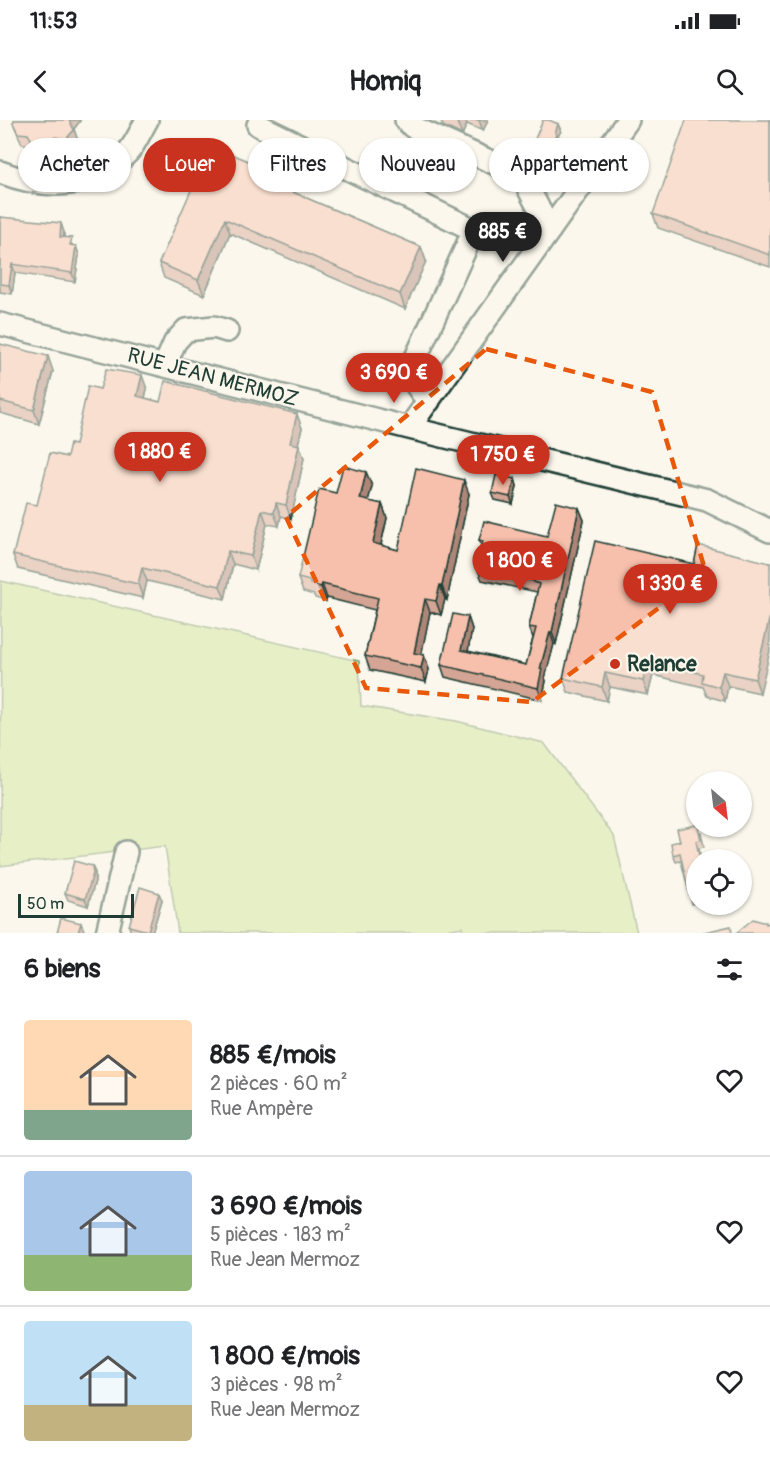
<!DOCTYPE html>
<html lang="fr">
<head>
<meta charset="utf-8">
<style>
	:root { --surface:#fff; --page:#f6f6f6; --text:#202124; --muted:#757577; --line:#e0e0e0; --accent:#c8321e }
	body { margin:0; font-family:Pangolin,sans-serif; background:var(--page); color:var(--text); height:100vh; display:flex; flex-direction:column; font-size:22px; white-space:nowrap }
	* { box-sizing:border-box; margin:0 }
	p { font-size:20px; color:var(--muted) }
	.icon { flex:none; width:33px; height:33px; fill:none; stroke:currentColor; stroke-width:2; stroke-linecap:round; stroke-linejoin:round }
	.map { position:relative; height:813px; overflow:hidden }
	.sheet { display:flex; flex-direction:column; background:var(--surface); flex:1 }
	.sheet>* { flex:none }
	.hud { position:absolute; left:18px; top:18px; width:735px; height:54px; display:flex; gap:12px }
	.needle { width:39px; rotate:152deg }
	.controls { position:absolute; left:686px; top:651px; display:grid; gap:12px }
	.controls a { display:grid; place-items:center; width:66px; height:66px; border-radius:50%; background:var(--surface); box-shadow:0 2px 4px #0004; font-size:30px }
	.scale { position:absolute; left:18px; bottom:15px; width:116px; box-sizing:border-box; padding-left:6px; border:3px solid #1f3d34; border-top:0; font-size:16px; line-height:21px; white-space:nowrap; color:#1f3d34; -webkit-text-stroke:4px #fbf7ec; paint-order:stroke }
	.price { position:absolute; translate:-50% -51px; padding:0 14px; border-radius:21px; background:var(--accent); color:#fff; font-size:20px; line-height:39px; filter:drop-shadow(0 2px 3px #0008) }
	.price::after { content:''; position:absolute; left:50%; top:36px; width:18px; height:14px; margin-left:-9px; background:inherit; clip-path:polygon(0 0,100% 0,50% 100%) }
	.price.current { background:#222; color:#fff }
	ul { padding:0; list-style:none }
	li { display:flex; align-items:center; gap:18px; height:150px; padding:0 24px }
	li+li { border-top:2px solid var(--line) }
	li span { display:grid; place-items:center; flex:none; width:168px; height:120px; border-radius:6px; color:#555 }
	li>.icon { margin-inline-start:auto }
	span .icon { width:72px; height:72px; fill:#fffc; stroke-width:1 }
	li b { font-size:26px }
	h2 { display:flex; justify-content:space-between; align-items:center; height:72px; padding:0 24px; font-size:26px }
	.chip { padding:0 21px; border-radius:27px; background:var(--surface); box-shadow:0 2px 4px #0004; font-size:21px; line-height:54px }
	.chip.current { background:var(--accent); color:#fff }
	.status { display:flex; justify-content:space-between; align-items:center; height:42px; padding:0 30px; background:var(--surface); direction:ltr }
	.status svg { height:16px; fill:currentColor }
	header { display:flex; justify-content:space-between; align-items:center; height:78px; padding:0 24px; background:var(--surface); font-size:27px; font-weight:700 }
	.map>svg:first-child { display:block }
	.green { fill:#cee59a; stroke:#769167; stroke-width:1.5 }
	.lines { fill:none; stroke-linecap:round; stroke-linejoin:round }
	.minor-casing { stroke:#1f3d34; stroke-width:26 }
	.minor { stroke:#fbf7ec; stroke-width:21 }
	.wall { fill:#d4a594; stroke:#1f3d34; stroke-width:1.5 }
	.shaded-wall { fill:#ad8678; stroke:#1f3d34; stroke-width:1.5 }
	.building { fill:#f7c0ac; stroke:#1f3d34; stroke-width:1.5 }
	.marked { fill:none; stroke:#e8590c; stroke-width:4.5; stroke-dasharray:12 8; stroke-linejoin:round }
	.poi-dot { fill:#c8321e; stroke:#fbf7ec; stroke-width:2 }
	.labels { text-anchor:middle; stroke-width:4.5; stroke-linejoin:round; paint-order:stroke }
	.street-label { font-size:21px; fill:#1f3d34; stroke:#fbf7ec }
	.poi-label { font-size:21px; font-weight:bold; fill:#1f3d34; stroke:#fbf7ec; text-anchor:start }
</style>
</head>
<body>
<div class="status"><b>11:53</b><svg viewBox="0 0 49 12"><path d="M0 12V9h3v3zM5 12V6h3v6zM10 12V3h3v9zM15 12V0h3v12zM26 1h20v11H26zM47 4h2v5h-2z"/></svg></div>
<header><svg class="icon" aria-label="back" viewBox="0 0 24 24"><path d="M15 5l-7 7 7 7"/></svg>Homiq<svg class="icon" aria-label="search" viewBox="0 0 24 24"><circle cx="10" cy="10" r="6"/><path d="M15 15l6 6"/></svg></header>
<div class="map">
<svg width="770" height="813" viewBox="0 0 770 813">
	<rect width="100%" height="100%" fill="#fbf7ec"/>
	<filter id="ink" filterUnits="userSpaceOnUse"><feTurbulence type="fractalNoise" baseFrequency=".0167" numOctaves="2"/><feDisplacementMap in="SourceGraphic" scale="12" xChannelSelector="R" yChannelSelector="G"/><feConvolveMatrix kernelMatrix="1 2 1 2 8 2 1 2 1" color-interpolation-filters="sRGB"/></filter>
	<g filter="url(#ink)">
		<!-- green -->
		<path class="green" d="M1,461L359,541L361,586L456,601L544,623L614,716L637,813H464L462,807L430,813H178L165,726L0,746Z"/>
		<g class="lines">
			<!-- minor casing -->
			<g class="minor-casing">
				<path id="minor" d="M406,0L413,7L503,47L525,62L550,110
					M258,5L474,110L413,244C412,261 417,269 429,281
					M0,52C47,70 91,71 128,32C136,23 141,10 147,0
					M0,204L409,308L707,380L770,411
					M165,245L175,222L186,210L214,207L227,211
					M409,308L628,0
					M107,813L126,732"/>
			</g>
			<!-- minor -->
			<use href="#minor" class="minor"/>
		</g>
		<!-- wall -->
		<path class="wall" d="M14,0H80V1L74,9L78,21L70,30L59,28L51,37L38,36L32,25L22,24L13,3Z
			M439,0H488L483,11L467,4L462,15L443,6L441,1Z
			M770,0V147L658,108L653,94Z
			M558,4L561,11L558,16L560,20L550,42L533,34L531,28Z
			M278,54L283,68L421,127L426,141L405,189L230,113L204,175L164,158L159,143Z
			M0,97L64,112V118L74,126H76L79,135L75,162L15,153L12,174L0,172Z
			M0,224L53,251L39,304L0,293Z
			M100,269H147L145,278L160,282L302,308L298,324L299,325L304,338L291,399L281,396L279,406L267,404L256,450L233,444L225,479L147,461L143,478L18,449L13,435L37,385L75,325Z
			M366,352L372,366L368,381L382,384L387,398L381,425L398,430L469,374L447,480L445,479L441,495L430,492L421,535L429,549L426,562L370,550L365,536L375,490L327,478L326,481L315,478L314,475L303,472L298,458L336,373Z
			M515,359L517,366L513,384L495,380L492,373Z
			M579,388L584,400L556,524H554L545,558L546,561L542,580L445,557L441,545L468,497L472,509L468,531L526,545L533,518L529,507L537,472L482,460L477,448L482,428L479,420L547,416Z
			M770,443L760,573L728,566L725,581L707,576L703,567L653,555L648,575L610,567L607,581L568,572L563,558L694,444Z
			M701,712L704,727L699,728L701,740H696V783L692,784L690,777L681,741L676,742L673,735L680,721Z
			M92,746L95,753V761L88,786L68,780L65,773Z
			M162,780L152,813H131L129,806Z"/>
		<!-- shaded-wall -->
		<path class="shaded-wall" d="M69,0H80V1L73,10Z
			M458,0H465L467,4L462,15L457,2Z
			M479,0H488L483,11Z
			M558,4L561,11L558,16L560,20L550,42L548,35Z
			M74,10L78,21L70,30L66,19Z
			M55,17L59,28L51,37L47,27Z
			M278,54L284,68L274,64Z
			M225,99L230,113L204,175L198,160Z
			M61,103L64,112L63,126L60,117Z
			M76,126L79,135L75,162L72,153Z
			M421,127L426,141L405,189L400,174Z
			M12,144L15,153L12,174L9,165Z
			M48,236L53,251L39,304L34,290Z
			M142,255L147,269L142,290L137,276Z
			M297,294L302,308L295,336L290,323Z
			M299,325L304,338L291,399L286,385Z
			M366,352L372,366L365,393L360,379Z
			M515,359L517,366L513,384L510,377Z
			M464,360L469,374L447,480L442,466Z
			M276,383L281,396L279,406L274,393Z
			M382,384L387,398L378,437L373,423Z
			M579,388L584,400L556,524L552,512Z
			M262,390L267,404L256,450L251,436Z
			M228,431L233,444L225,479L220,466Z
			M142,448L147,461L143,478L138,464Z
			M322,464L327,478L326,481L321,467Z
			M440,465L445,479L441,495L436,481Z
			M425,479L430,492L419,547L414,533Z
			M770,496V531L760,573L755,559Z
			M468,497L472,509L466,542L461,530Z
			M550,512L554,524L545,558L546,561L542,580L538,568L540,549Z
			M424,535L429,549L426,562L421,548Z
			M648,541L653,555L648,575L643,561Z
			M723,552L728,566L725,581L719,567Z
			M605,553L610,567L607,581L602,567Z
			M92,746L95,753V761L88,786L85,779Z
			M159,773L162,780L152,813H149L148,811Z
			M81,803L84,810L83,813H78Z"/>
		<!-- building -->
		<path class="building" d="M14,0H69L74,10L66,19L55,17L47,27L35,26L28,14L18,13L13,3Z
			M543,0H549L558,4L555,13L557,14L548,35L531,28Z
			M686,0H770V135L653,94Z
			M211,25L278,54L274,64L421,127L400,174L225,99L198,160L159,143Z
			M0,97L61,103L60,117L72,118L70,125L76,126L72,153L12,144L9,165L0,164Z
			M0,224L48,236L34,290L0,281Z
			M106,249L142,255L137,276L160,282L165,261L297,294L290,323L299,325L286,385L276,383L274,393L262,390L251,436L228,431L220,466L142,448L138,464L13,435L26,383L37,385L50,333L67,337L70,324L75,325L88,266L100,269Z
			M343,346L366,352L360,379L382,384L373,423L398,430L416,348L464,360L442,466L440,465L436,481L425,479L414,533L424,535L421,548L365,536L378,478L322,464L321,467L310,464V461L298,458L319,369L336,373Z
			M496,355L515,359L510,377L492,373Z
			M556,382L579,388L552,512H550L540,549H542L538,568L441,545L453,494L468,497L461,530L526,545L536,508L529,507L539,464L534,462V461L477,448L483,421L479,420L484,401L547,416Z
			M595,421L694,444L698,425L770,443V496L755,559L723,552L719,567L702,562L703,554L648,541L643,561L605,553L602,567L563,558Z
			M696,705V706H698L701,720L696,721L700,740H696V775L690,777L680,733L673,735L671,723L680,721L677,709Z
			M74,741L92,746L93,754L85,779L65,773Z
			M140,767L159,773L148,811L129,806Z
			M61,798L81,803L78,813H57Z
			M753,799L762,802H766V804L770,803V813H736Z
			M731,806L732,813H700Z"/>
	</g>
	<!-- marked area -->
	<path d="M0 0H770V813H0ZM486,229L652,272L706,453L532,582L366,568L286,397Z" fill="#fbf7ec" fill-opacity=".55" fill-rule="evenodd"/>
	<path class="marked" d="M486,229L652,272L706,453L532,582L366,568L286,397Z"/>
	<!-- markers -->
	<circle class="poi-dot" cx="615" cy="544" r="6"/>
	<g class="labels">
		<!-- street labels -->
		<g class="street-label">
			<text transform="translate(213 257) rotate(15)" y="7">RUE JEAN MERMOZ</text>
		</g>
		<!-- poi labels -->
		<g class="poi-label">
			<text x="627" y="551">Relance</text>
		</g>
	</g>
</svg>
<div class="controls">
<a><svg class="needle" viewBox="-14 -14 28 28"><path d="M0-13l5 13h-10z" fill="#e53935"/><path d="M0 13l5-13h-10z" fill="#757577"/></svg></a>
<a><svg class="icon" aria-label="locate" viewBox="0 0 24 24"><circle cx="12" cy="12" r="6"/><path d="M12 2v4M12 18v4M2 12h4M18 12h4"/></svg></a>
</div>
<div class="scale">50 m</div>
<b class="price current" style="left:503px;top:143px">885 €</b>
<b class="price" style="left:394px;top:284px">3 690 €</b>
<b class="price" style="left:160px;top:363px">1 880 €</b>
<b class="price" style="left:503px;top:366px">1 750 €</b>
<b class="price" style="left:520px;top:472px">1 800 €</b>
<b class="price" style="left:670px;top:495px">1 330 €</b>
<div class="hud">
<a class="chip">Acheter</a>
<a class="chip current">Louer</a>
<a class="chip">Filtres</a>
<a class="chip">Nouveau</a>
<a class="chip">Appartement</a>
</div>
</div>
<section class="sheet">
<h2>6 biens<svg class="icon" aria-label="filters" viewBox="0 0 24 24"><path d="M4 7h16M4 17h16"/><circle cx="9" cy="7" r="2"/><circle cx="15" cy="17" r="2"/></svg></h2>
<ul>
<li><span style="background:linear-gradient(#ffd9b3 75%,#7fa58c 0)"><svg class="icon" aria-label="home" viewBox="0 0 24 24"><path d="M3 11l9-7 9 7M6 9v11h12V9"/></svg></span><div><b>885 €/mois</b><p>2 pièces · 60 m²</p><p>Rue Ampère</p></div><svg class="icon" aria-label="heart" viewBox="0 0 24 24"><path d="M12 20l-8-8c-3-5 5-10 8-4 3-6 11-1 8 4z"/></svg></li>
<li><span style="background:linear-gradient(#a9c7e8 70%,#8fb573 0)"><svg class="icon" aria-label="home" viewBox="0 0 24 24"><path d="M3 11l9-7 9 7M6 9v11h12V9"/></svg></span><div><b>3 690 €/mois</b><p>5 pièces · 183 m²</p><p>Rue Jean Mermoz</p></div><svg class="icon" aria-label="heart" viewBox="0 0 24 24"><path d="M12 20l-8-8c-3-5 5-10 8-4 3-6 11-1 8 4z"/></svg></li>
<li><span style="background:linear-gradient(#bfe0f5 70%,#c2b280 0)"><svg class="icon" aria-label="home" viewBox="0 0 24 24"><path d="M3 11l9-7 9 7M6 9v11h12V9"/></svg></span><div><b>1 800 €/mois</b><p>3 pièces · 98 m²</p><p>Rue Jean Mermoz</p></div><svg class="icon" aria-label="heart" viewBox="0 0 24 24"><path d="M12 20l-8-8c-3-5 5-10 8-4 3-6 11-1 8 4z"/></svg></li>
</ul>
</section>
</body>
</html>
